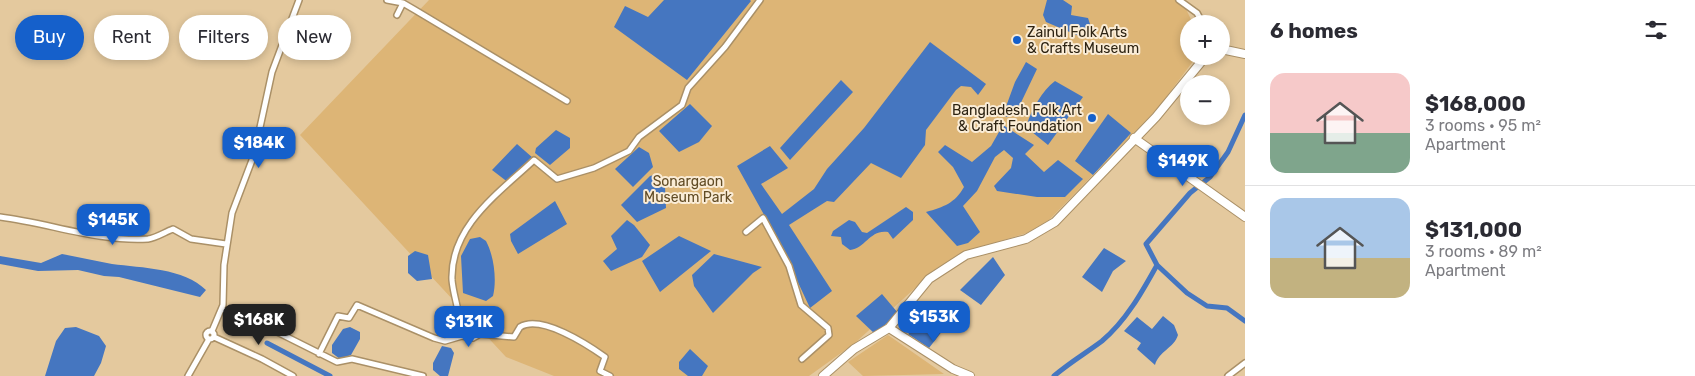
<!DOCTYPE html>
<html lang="en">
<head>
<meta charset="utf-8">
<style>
	:root { --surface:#fff; --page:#f2f2f3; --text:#2b2b33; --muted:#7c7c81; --line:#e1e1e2; --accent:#1560cb }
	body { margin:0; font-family:Rubik,sans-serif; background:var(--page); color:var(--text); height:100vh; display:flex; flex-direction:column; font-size:19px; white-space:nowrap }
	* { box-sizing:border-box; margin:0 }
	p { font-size:16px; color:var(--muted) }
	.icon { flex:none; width:28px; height:28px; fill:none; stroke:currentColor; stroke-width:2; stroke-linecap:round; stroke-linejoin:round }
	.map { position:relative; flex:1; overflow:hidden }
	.panel { display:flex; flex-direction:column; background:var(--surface); width:450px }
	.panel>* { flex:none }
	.banner { position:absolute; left:15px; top:15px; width:475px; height:45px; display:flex; gap:10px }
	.buttons { position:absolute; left:1180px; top:15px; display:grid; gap:10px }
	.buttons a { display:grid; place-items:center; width:50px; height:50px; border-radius:50%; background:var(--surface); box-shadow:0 2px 8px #0003; font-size:25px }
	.price { position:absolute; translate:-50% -42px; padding:0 11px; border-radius:10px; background:var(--accent); color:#fff; font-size:16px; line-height:32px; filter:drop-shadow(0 1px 2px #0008) }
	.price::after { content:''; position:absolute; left:50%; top:30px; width:15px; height:11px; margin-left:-8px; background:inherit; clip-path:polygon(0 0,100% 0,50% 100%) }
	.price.selected { background:#222; color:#fff }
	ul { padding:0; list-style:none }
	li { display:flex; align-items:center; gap:15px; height:125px; padding:0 25px }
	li+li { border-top:1px solid var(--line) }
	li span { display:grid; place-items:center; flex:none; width:140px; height:100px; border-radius:15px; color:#555 }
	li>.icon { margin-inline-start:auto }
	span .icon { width:60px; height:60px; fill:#fffc; stroke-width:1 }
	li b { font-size:21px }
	h2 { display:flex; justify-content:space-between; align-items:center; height:60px; padding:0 25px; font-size:21px }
	.tag { padding:0 18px; border-radius:22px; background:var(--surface); box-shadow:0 2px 8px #0003; font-size:18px; line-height:45px }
	.tag.selected { background:var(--accent); color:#fff }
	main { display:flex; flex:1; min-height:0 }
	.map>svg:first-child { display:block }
	.green { fill:#ddb576 }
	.water { fill:#4576c0 }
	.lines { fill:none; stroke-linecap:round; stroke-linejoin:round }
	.canal { stroke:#4576c0; stroke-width:5 }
	.street-casing { stroke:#aa9067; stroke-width:8 }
	.secondary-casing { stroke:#aa9067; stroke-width:10 }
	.street { stroke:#fff; stroke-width:5 }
	.secondary { stroke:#fff; stroke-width:8 }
	.poi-dot { fill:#1560cb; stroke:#faecd6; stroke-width:2 }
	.labels { text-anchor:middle; stroke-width:4; stroke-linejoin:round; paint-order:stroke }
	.poi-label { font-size:14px; fill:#2d2312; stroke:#faecd6; text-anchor:start }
	.park-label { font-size:14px; fill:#614b24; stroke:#faecd6 }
</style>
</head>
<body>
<main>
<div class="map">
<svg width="1245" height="376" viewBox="0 0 1245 376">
	<rect width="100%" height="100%" fill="#e4c99e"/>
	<!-- green -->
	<path class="green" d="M429,0H1182L1193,24H1189V56H1197L1158,108L1049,220L1027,233L964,252L937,268L855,343L809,376H554L506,357L300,135Z
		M888,335L944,374L863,376L848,362Z"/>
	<!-- water -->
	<path class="water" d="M664,0H750L751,1L687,80L614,27L625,6L648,17Z
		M1047,0H1063L1072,6L1071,15L1088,18L1091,27L1087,33L1079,36L1046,22L1043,15Z
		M930,42L986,84L978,95L971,87L961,86L956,90L926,130L925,145L901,178L871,163L834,202L827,201L789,225L832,291L810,308L779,242L737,166L770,146L788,168L761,184L782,214L814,189L827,169L864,128Z
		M1026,62L1037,69L1015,115L1006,117L1004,112L1015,82Z
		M841,80L853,92L790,160L780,148Z
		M1055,81L1083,97L1048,145L1032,132L1027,124C1032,109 1042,91 1055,81Z
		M690,104L712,126L699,142L679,152L659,131Z
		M1108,114L1131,133L1093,175L1075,161Z
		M1003,125L1034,145L1025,154L1044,172L1058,160L1083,179L1065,197H1037L997,191L994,186L1011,168L1013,158L1004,150L995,157L977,191L963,206L980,232L968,243L957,246L926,212C944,207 955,203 964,187L953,167L938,152L945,145L972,162L991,146Z
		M556,130L570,138V148L550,165L535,153L536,148Z
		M517,144L533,158L509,183L492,170Z
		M639,147L649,153L653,167L633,187L615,169Z
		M658,174L665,186L666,208L637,222L621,205L650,176Z
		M555,201L567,224L518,254L511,241L510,234Z
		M906,207L913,212V220L893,239L888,232C870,229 866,248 850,250L842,244L841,237L831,236L833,231L849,220L855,222L862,232L867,233Z
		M627,220L634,225L650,245L642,257L611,271L603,261L617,249L611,236Z
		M679,236L711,251L660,292L642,261Z
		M480,237L486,241C494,256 497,280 493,296L486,301L463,293L461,256L470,239Z
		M1104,248L1126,261L1113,271L1102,292L1082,277Z
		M415,251L428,255L432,279L417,281L408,273V256Z
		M62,254C79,257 95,261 112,264C142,268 184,268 206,290L200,297L119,277L104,276L78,270L38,271L0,264V256L41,263Z
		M714,254L762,267L753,273L713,313L694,286L692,275Z
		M993,257L1005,275L981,305L960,290Z
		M882,294L898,313L875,334L856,316Z
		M933,305L950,321L929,348L908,334L918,325V319Z
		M1163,316L1174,325L1178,335C1174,348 1159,351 1155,365L1137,349L1141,343L1124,331L1137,317L1152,329Z
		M76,327L99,336L106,346L101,363L94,376H45L56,341L65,328Z
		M350,327L360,332V339L351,355L340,359L332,353V345L343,329Z
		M442,346L451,348L454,353L448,376H440L433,370V363Z
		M690,349L708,366L702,376H688L679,369V362Z"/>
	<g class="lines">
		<!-- canal -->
		<path class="canal" d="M1157,265L1187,293L1207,306L1227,308L1245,321
			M267,343L330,376
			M1054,376C1069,363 1086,353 1102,341C1126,321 1142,292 1157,265L1146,244L1190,193L1210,177L1228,152L1245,115"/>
		<!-- street casing -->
		<g class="street-casing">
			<path id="street" d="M387,0L403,3L415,10L567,101
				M1179,0L1197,13L1203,24
				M397,15L403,3
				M0,217C49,223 98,242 148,239C156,238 165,232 173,229L191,239L226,244
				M746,232L763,218L789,266L801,305L828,328L829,335L802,359
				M222,309L261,324L337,362L352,359L423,376
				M458,311C456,300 453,291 452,280C450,226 499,193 534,160L557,179L594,168L629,151L639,137L682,105L688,88L725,47L760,0
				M206 335a4 4 0 1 1 8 0a4 4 0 1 1-8 0Z
				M212,331L223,305L224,265L232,213L254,155L272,72L299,0
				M214,337L262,359L293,376
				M319,354L338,316L349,318L357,305L434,338L445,341L462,336L473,338L480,334L514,337L520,327C541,314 588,345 605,357L600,371L610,376
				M188,376L209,339
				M1228,376L1245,363"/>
		</g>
		<!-- secondary casing -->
		<g class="secondary-casing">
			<path id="secondary" d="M1221,49L1245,54
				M1134,138L1245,217
				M889,328L953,369L970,376
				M823,376L854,349L889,328L929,279L966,255L1026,239L1055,222L1156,117L1206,56"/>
		</g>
		<!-- street -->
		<use href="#street" class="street"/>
		<!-- secondary -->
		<use href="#secondary" class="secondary"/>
	</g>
	<!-- markers -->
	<g class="poi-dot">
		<circle cx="1017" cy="40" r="5"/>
		<circle cx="1092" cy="118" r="5"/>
	</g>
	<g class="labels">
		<!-- poi labels -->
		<g class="poi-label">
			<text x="1027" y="37">Zainul Folk Arts<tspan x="1027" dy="16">&amp; Crafts Museum</tspan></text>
			<text x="1082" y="115" text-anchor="end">Bangladesh Folk Art<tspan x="1082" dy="16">&amp; Craft Foundation</tspan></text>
		</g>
		<!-- park labels -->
		<g class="park-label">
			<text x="688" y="186">Sonargaon<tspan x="688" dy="16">Museum Park</tspan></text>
		</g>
	</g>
</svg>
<div class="buttons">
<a>+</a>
<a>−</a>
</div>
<b class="price" style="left:259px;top:169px">$184K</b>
<b class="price" style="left:1183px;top:187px">$149K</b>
<b class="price" style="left:113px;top:246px">$145K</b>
<b class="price" style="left:934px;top:343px">$153K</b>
<b class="price selected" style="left:259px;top:346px">$168K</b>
<b class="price" style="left:469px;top:348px">$131K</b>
<div class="banner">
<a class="tag selected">Buy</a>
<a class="tag">Rent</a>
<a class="tag">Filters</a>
<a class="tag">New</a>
</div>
</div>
<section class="panel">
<h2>6 homes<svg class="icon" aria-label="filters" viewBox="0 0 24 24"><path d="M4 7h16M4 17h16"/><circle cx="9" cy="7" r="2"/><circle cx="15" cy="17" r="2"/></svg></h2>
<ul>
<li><span style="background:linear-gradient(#f6c9c9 60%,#7fa58c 0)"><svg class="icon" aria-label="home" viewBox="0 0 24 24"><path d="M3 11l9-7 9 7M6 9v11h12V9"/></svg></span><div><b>$168,000</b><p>3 rooms · 95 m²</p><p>Apartment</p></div></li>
<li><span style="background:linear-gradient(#a9c7e8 60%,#c2b280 0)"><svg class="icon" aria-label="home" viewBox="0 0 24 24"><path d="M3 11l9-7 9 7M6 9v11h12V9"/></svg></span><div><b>$131,000</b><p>3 rooms · 89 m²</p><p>Apartment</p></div></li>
</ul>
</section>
</main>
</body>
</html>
